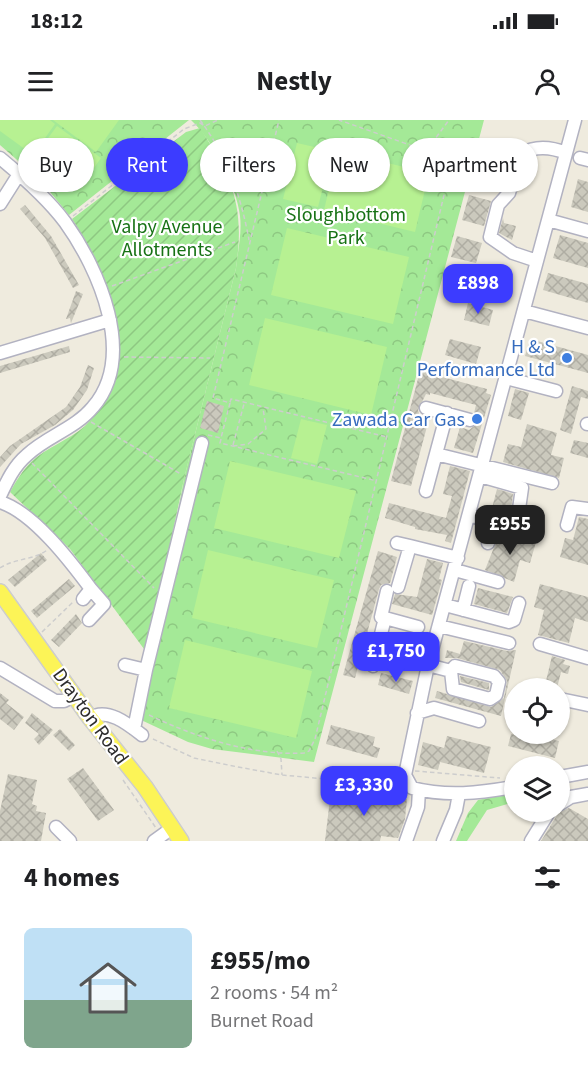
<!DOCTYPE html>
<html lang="en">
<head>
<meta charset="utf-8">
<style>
	:root { --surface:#fff; --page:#f6f6f6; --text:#202124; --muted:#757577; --accent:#3c3cff }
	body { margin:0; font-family:"Source Sans 3",sans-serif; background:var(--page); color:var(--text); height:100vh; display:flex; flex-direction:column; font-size:22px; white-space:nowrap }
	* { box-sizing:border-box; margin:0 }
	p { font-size:20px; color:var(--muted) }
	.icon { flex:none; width:33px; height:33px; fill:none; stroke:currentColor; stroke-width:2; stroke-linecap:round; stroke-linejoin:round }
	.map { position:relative; height:721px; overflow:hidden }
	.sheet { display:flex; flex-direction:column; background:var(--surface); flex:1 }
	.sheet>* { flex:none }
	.guide { position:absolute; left:18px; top:18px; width:552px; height:54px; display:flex; gap:12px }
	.buttons { position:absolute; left:504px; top:558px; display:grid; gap:12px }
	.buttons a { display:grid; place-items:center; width:66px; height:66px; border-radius:50%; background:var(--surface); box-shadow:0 2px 4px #0004; font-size:30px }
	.price { position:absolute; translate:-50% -51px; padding:0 14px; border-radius:12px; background:var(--accent); color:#fff; font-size:20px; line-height:39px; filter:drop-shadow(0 2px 3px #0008) }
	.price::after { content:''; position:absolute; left:50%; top:36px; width:18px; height:14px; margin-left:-9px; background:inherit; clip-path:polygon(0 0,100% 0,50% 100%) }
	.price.on { background:#222; color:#fff }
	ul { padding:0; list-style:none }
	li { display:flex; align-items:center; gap:18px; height:150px; padding:0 24px }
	li span { display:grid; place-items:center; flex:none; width:168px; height:120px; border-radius:9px; color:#555 }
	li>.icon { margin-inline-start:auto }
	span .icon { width:72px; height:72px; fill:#fffc; stroke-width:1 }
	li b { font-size:26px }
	h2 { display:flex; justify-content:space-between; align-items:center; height:72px; padding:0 24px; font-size:26px }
	.pill { padding:0 21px; border-radius:27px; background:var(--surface); box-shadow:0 2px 4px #0004; font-size:21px; line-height:54px }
	.pill.on { background:var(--accent); color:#fff }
	.status { display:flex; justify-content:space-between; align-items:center; height:42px; padding:0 30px; background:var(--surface); direction:ltr }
	.status svg { height:16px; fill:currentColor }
	header { display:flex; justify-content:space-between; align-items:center; height:78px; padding:0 24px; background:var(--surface); font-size:27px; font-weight:700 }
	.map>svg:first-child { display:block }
	.forest { fill:url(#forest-crowns) }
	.garden { fill:url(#garden-furrows) }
	.pitch { fill:#b7f192 }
	.building { fill:url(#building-cross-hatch) }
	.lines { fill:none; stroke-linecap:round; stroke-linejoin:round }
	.minor-casing { stroke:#b2b2c1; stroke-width:15 }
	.major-casing { stroke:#cdcdcd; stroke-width:18 }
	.path { stroke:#cdcdcd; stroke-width:1.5; stroke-dasharray:4.5 3; stroke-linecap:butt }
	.minor { stroke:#fff; stroke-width:12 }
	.major { stroke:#fcf457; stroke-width:15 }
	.shop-dot { fill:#3f7fe0; stroke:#fff; stroke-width:2 }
	.labels { text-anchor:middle; stroke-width:4.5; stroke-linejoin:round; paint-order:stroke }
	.park-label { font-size:20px; fill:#177215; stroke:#fff }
	.shop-label { font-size:20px; fill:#366cbe; stroke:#fff; text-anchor:end }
	.street-label { font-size:20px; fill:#2d2d2d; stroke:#fff }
</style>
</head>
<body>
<div class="status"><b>18:12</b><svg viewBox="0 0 49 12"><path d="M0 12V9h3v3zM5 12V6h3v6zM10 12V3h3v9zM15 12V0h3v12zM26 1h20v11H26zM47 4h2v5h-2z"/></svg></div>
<header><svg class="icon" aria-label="menu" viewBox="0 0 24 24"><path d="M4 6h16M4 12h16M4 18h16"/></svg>Nestly<svg class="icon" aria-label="person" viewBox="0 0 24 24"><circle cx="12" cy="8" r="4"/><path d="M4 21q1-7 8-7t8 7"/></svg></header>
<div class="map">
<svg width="588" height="721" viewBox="0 0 588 721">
	<defs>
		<pattern id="forest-crowns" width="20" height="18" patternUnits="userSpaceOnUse" patternTransform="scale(1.5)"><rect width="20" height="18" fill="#a4e997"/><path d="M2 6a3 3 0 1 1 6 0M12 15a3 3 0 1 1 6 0" fill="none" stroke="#8ec882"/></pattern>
		<pattern id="garden-furrows" width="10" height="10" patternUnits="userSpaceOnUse" patternTransform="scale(1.5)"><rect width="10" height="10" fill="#a4e997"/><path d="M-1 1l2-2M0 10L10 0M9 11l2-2" fill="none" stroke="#8ec882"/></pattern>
		<pattern id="building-cross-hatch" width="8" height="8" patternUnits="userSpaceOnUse" patternTransform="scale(1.5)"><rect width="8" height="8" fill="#cbc9bd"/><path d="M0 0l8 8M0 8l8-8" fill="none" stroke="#afada3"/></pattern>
	</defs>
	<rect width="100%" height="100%" fill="#efebde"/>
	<!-- forest -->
	<path class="forest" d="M0,0H189L69,95L41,61L0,25Z
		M191,0H484L314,642L212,629L188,622L139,599L184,359L236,148C238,130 242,113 240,96C237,67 212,19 191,0Z
		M514,673V682L487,690L467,721H456L468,693L478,680Z"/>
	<!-- garden -->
	<path class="garden" d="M200,8C233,59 245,87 236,148L184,359L147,533L70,429L10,372C16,361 23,350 31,342C47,327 69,320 85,306C148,248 112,158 72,99L186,12Z"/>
	<!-- pitch -->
	<path class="pitch" d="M0,0H50L55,4L33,35L0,11Z
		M53,0H119L96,32Z
		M57,6L101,38L82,65L37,33Z
		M297,23L332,31L318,87L283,79Z
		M338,31L429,53L415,112L324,90Z
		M287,108L409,137L393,204L271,175Z
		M265,198L387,227L371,295L249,265Z
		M301,299L327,305L317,344L291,338Z
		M230,341L356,371L339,438L214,408Z
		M208,430L334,460L317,528L192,498Z
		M185,520L312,551L296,618L169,588Z"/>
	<!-- building -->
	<path class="building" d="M482,35L503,41L502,46L508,47L501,70L474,63Z
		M578,59L588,62V92L571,87Z
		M469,75L491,81L484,106L462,100Z
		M25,85L51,116L79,165L73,168L45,118L20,89Z
		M503,98L504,103L516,106L512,120L499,113Z
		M560,115L588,123V148L553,138Z
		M457,116L482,123L476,143L451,137Z
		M548,153L588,164V183L543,170Z
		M76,171L83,174L71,203L70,198L66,199Z
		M468,183L493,190L489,206L464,200Z
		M450,219L481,227L476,244L445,235Z
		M530,219L588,235V253L525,236Z
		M69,226L70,232L0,253V246Z
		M88,245L94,248L87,270L73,290L55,305L21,324L0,347V337L10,326L66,287L80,267Z
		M420,251L487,269L486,273L491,275L473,333L454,328L460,307L469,310L478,303L474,293L476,285L430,273V275L426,274L418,290L420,297L429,299L411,366L391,361Z
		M572,266L588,271V279L581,277L571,314L560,310Z
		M515,269L529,273L521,300L508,296Z
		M207,281L224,286L218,313L200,308Z
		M527,304L557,313L551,335L564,338L559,358L503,342L508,324L521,327Z
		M574,320L588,323V338L570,333Z
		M450,346L470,351L451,423L445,421L447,415L415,409V407L385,398L389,383L446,398L452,376L443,374Z
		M497,369L513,374L510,398L491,392Z
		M579,397L588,399V445L560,437L565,418L573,420Z
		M500,412L536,422L530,443L520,440L514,462L485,450Z
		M378,431L397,437L390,463L381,465L379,469L355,558L343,555Z
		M41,433L47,440L15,467L8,460Z
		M427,439L443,443L439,459L442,460L432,495L392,484L395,474L417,477Z
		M69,459L75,466L37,498L31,491Z
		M540,464L588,477V502L575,498L569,523L538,515L544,490L534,487Z
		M478,468L513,477L507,493L474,484Z
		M76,494L82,503L59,527L51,520Z
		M391,514L424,522L420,534L388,526Z
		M464,521L507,531L516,530L501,596L435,578L437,571L491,587L504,578L507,561L500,550L457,538H445L447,530L460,534Z
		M552,536L565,540L563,544L570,546L568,554L561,552L557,568L545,565Z
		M381,553L413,561L409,574L378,565Z
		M460,556L489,563V570L461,562Z
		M0,573L9,580L6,583L24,597L14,610L0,599Z
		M32,593L53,610L39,625L34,619L39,614L25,603Z
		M331,605L375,617L373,626L380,628L377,638L326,624Z
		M60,609L75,625L69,631L53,615Z
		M511,614L526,617L527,614H556L554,620L559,621L555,638L508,626Z
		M447,616L491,627L484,653L440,642L438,650L418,645L423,622L444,628Z
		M83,648L114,690L98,701L67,659Z
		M8,654L37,660L32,684L37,686L36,691L46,693L41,721H0V691Z
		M331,670L407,679L405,699L398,718L381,716L380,721H325Z
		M569,688L588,699V721H541L559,692Z"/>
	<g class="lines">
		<!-- minor casing -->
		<g class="minor-casing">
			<path id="minor" d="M0,38C23,57 47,78 65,102C99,149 137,236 93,287C75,309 47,316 27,335C14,346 7,361 0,376
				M580,38L588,40
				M0,84L19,54
				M548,100L588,111
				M537,141L513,133L490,117L498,85L509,73L521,34C536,25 551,27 566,33
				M524,191L588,208
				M0,233L110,200
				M506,258L556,271
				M426,288L470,300
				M587,304H588
				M436,334L552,363
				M480,356L522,368L519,389L536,395
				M426,371L447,293
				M0,382C33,392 71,442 91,469L83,479
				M469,395L526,411
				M567,405L572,387L588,389
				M397,423L410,426
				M488,423L494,402
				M455,450L498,462
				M398,467L410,426L458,438
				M445,485L509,502L514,500L519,483
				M463,490L469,466
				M385,498L381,497L387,471
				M89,500L104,484L91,469
				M439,506L509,523
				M540,524L588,538
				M378,532L451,551L455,546L494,556L499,562L496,575L490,579L453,569L451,551
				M125,545L146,550L134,609
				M373,546L385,498L418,507
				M0,548L55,581H64L74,576
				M146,550L202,323
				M560,579L588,585
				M417,593L434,588L479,601
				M90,598C107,587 128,604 142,615
				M560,657L588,652
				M514,667C480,673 447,677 412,668L405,655L428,545L575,0
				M560,684L571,677L588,674
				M531,692L544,699
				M56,707L70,721
				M154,721L172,708
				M406,721L418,687L419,670
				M443,721L456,690L459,674
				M531,721L549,692"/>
		</g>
		<!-- major casing -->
		<g class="major-casing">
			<path id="major" d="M0,472L90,598L145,667L181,721"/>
		</g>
		<!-- path -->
		<path class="path" d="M200,0C227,36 241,76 249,120
			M434,32L435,19L449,0
			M73,96L184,9L200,3L205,6L218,0
			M112,166L235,122
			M124,237L210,238
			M230,282L231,279L387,317
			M91,302L181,354
			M208,315L221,318L230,283L213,278L279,0
			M221,319L220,323L377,361
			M233,325L244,284
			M233,326L248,324L266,309L263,288
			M32,343L154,468
			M0,448C15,438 35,440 47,430
			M42,512L73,482
			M149,595C195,617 252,636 304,633L309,631L315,619L449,54L441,36L339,0
			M153,619L194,638L238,647L282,655L381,664L396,659
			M277,631L281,639L282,655
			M415,651L500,658
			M123,660L156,708"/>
		<!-- minor -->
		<use href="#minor" class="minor"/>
		<!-- major -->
		<use href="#major" class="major"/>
	</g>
	<!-- markers -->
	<g class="shop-dot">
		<circle cx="567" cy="238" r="6"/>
		<circle cx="477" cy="299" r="6"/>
	</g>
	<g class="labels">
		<!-- park labels -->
		<g class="park-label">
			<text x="346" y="101">Sloughbottom<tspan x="346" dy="23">Park</tspan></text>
			<text x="167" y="113">Valpy Avenue<tspan x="167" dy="23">Allotments</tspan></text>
		</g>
		<!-- shop labels -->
		<g class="shop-label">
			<text x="555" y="233">H &amp; S<tspan x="555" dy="23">Performance Ltd</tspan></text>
			<text x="465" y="306">Zawada Car Gas</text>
		</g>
		<!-- street labels -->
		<g class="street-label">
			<text transform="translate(91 596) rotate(54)" y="7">Drayton Road</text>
		</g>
	</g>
</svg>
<div class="buttons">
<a><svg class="icon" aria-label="locate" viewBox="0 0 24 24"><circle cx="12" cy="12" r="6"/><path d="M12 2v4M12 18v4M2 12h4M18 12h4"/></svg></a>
<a><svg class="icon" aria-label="layers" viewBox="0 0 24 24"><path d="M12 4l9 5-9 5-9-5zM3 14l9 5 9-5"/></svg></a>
</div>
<b class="price" style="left:478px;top:195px">£898</b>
<b class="price on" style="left:510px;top:436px">£955</b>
<b class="price" style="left:396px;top:563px">£1,750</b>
<b class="price" style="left:364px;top:697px">£3,330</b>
<div class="guide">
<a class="pill">Buy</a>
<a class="pill on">Rent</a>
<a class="pill">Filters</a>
<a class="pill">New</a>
<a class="pill">Apartment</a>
</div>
</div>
<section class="sheet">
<h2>4 homes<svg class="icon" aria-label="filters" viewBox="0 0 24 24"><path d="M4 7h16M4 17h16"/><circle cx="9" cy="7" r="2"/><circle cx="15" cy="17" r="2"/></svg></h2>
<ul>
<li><span style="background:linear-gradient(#bfe0f5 60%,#7fa58c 0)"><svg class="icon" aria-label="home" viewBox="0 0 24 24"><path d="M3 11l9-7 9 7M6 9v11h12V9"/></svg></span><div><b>£955/mo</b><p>2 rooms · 54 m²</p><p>Burnet Road</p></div></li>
</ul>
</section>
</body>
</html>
